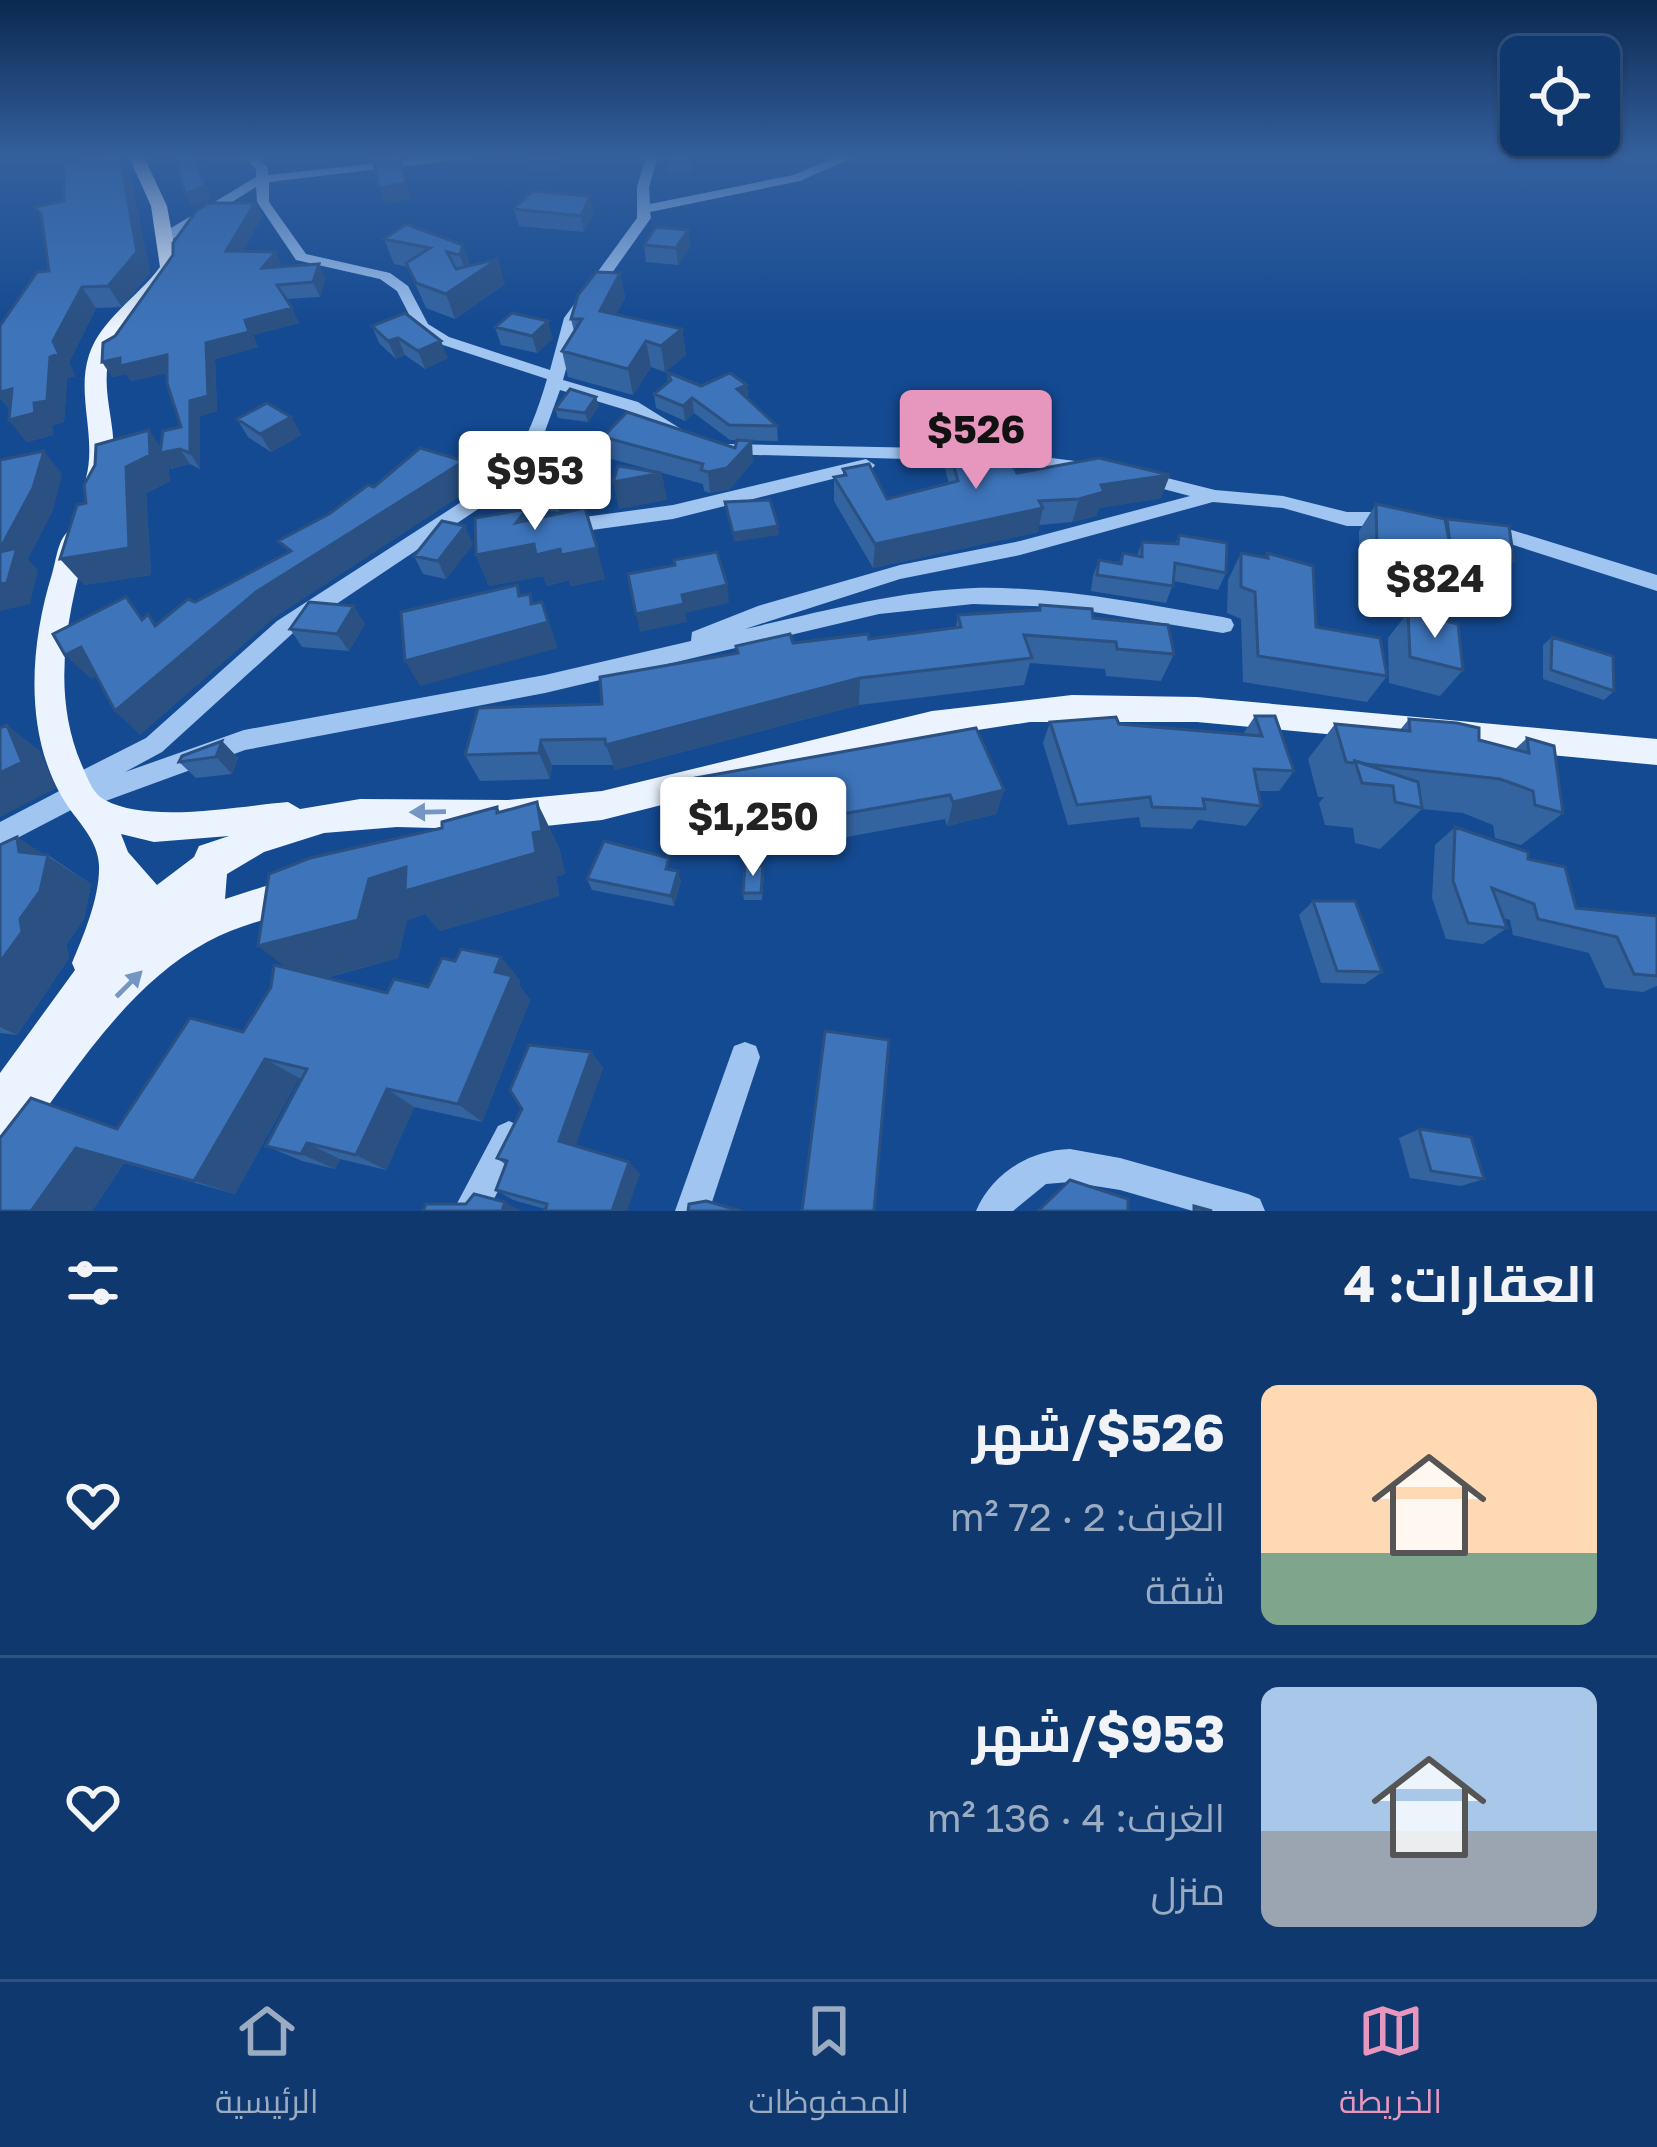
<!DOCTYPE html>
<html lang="ar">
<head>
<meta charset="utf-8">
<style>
	:root { --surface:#0f386e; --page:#183f73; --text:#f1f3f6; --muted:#9bacc2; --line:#2f5281; --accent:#e797bd }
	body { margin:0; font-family:"Golos Text",Cairo,sans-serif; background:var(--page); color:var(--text); direction:rtl; height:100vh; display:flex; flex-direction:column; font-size:45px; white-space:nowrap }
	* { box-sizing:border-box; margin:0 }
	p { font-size:39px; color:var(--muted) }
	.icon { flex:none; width:66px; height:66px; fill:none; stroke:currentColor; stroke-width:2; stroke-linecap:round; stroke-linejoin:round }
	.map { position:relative; height:1211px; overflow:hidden; direction:ltr }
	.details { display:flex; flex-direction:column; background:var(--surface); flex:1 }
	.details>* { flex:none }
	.buttons { position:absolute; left:1500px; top:36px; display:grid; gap:24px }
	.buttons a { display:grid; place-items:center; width:120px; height:120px; border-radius:18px; background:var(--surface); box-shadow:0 3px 9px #0004,0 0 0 3px var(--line); font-size:60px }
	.price { position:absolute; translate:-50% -102px; padding:0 27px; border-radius:12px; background:#fff; color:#222; font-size:39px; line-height:78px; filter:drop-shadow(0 3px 6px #0008) }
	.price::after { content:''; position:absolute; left:50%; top:72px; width:36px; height:27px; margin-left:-18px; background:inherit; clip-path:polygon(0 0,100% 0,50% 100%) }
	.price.on { background:var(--accent); color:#111 }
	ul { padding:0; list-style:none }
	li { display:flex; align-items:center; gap:36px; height:300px; padding:0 60px }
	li+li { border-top:3px solid var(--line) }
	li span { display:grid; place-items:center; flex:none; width:336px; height:240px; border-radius:18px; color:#555 }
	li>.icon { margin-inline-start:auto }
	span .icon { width:144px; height:144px; fill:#fffc; stroke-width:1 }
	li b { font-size:51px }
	h2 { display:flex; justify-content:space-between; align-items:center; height:144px; padding:0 60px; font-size:51px }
	.menu { display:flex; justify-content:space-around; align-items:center; height:168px; border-top:3px solid var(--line); background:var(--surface); font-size:33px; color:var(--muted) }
	.menu a { display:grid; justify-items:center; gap:6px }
	.menu .on { color:var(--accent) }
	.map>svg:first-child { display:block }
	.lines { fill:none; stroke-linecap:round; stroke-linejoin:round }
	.minor { fill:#a1c5f1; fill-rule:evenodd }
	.major { fill:#ebf3ff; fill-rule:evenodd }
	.wall { fill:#3464a0 }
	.shaded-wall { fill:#2b5182 }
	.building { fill:#3d74ba; stroke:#2b5182; stroke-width:3 }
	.oneway { fill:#7596c3 }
</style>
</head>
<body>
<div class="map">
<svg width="1657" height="1211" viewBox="0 0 1657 1211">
	<rect width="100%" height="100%" fill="#144a92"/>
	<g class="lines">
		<!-- minor -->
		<path class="minor" d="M243,157H257L268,168V175L435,157H480L269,182V202L306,254L390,273L408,286L428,324L449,337L550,370L564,318L637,218V187L646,157H658L649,187L650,204L793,175L836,157H854L800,181L650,212L651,218L580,318L563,380L638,402L686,432V440H674L626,410L560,390L536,456L517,483L293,633L162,752L125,772L244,730L545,675L691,641L692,632L758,606L900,565L1020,541L1190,496L1133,481L1130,477L1139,471L1215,490L1283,496L1347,512H1396L1406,519L1396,526H1347L1283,508L1213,502L1020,555L900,579L745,629C820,612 896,591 974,588C1058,586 1141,604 1223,617L1231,619L1234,625L1231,631L1223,633L1063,607L973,604L879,614L545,693L245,750L81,810L75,808L0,847V822L65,788L67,778L146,738L277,621L503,475C525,446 537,413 547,379L437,343L417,330L397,291L380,279L296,260L257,202L256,187L171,240H161V234L256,177V169Z
			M728,444L980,449L1091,463L1100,469L1091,475L980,461L722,454V446Z
			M866,459L875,465L872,469L673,519L562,534L552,527L562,520L673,505Z
			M1486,522L1657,575V591L1479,534L1476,529Z
			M745,1042L756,1046L760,1057L709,1211H675L730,1057L734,1046Z
			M509,1121L520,1126L525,1137L488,1211H453L498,1126Z
			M1070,1149L1120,1158L1248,1194L1260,1199L1265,1211H1193L1120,1190L1070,1182L1046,1184L1013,1211H976C992,1173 1030,1150 1070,1149Z"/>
		<!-- major -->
		<path class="major" d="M129,157H144L167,206L178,267C158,296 120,320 110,355C97,398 127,442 106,484L98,486L86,478C97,437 76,395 89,355C101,319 138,297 160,267L151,206Z
			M76,527L89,536C67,614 49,694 84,770C89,781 93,794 105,800C149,824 239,806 288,802L300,809L360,799L508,800L602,791L932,711L1072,695L1197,697L1657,739V765L1197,722H1030L932,737L602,820L508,830L397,827L324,833L264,852L227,874L225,899L300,875L312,880L317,892L312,904C278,917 240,924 207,942C124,987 71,1078 14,1152L0,1158V1073L75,970L72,963C84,934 100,897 99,865C98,842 81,825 69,808C23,741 29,648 52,574C57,558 58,532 76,527ZM121,834L154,842L229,836L199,846L194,857L157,885L128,852Z"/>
	</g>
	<!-- wall -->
	<path class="wall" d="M667,157H690L691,172L668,173Z
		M130,174L150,273L122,307L96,308L69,362L75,376L67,378L64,422L52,425L53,435L27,442L9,420L10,410L0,398V326L49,271L42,219L34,207L64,201Z
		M590,196L594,212L584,232L519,226L514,209Z
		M255,203L262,217L242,252L283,267L325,278L320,297L286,299L299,323L253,335L258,347L215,359L217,411L200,416V469L190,464L171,469L168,464L170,481L146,493L151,575L84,585L86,503L161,447L181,427L167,373L131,381L126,374L112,377L115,336L173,255Z
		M688,230L690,247L678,265L646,262L644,245Z
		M384,239L463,245L470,266L505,284L455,319L426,308L408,267L394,264Z
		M620,273L625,298L616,314L682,329L686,355L665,372L651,367L633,395L568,377L562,351L574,331L571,319Z
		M372,326L448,358L425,369L405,355L396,359L379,343Z
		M495,327L553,338L537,353L501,345Z
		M667,372L701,386L747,385L748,399L777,426L778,441L730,440L694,413L685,421L656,408L654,394L668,382Z
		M599,406L588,422L558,418L555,409Z
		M291,417L301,435L271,452L248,437L237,419Z
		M603,437L753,461L730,489L710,493L704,491L703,484L608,458Z
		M948,445L1017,473L1161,498L1099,508L1096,516L1072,522L1039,525L1038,532L873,568L834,501V477L843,476V469L887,499L949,483L945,469Z
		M566,456L571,457L579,484L559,512L527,509L531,520L605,579L571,586L569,580L547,586L543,576L489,586L476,555L526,509L490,506L480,479Z
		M1376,504L1514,561L1499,578L1446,564L1432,583L1421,580L1416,586L1359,573V531Z
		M1179,535L1226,573L1218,590L1174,581L1166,603L1091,591L1093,576L1099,560L1119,563L1123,553L1137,556L1142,542L1175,544Z
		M473,544L446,579L423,574L414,556Z
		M1241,553L1265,557L1267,553L1316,627L1387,676L1367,702L1243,682L1241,619L1227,613L1228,580Z
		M1040,605L1093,618L1174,654L1161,681L1106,676L1105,669L1030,663L1024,685L859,705L615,770L613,765H552L550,779L480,781L465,755L602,704L793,643L869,639L956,627L958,615L1038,610Z
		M1408,612L1463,670L1440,696L1389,683L1388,638Z
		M365,624L349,651L302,647L290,629Z
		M1552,637L1614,691L1604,700L1543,679V645Z
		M1255,716L1294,771L1279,791H1258L1261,806L1246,826L1198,820L1192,829L1141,827L1139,817L1068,825L1043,743L1050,722L1119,724L1243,734Z
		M1409,719L1515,749L1527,738L1563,813L1521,845L1495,838L1493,825L1463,813L1422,809L1380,849L1355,843L1353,828L1325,825L1319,803L1324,797H1318L1308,759L1335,724L1400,730Z
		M222,741L238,758L232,774L196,778L179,762Z
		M1004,790L996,814L947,826L945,819L814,843L813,837L772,843L732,839L697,824L691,800Z
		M497,807L500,812L559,847L565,874L556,877L559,896L440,931L425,914L407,920L398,958L326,978L387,993L428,987L455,961L501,957L520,981L519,985L530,1000L482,1122L414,1107L386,1170L340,1159L335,1169L302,1161L266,1146L302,1079L299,1078L235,1194L124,1163L92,1211H0L117,1129L243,1032L287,968L442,828Z
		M1455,827L1528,859L1576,908L1657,916V986L1643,992L1605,988L1589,953L1513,935L1510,920L1503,918L1507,928L1483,944L1446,939L1432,898L1435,845Z
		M0,845L48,855L91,884L84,919L66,945L69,958L17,1035L0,1033Z
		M672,870L681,881L674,906L592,890L587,879Z
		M764,873L762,900H744L743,893Z
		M1313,901L1382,972L1365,984L1321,983L1299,915Z
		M591,1052L603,1068L575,1146L640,1174L545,1209L513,1200L496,1190L506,1165L497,1158L522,1109Z
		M1419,1129L1484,1179L1461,1186L1410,1178L1399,1138Z"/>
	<!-- shaded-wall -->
	<path class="shaded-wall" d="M120,157L130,174L150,273L122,307L108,286Z
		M195,157H240L241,161L201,169L211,199L192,207L185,194Z
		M399,157L412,199L385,204L379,188Z
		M529,157H558L561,169L533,173Z
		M590,196L594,212L584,232L581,216Z
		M255,203L262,217L234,266L226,251Z
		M688,230L690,247L678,265L676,248Z
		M463,245L471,270L498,259L505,284L455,319L446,294L468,279L460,255Z
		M276,252L283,267L262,268Z
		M319,264L325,278L320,297L313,282Z
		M620,273L625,298L605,336L600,311Z
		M82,287L96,308L69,362L75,376L67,378L64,422L52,425L53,435L27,442L9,420L34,403L50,357L53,341Z
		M292,308L299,323L253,335L258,347L215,359L217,411L200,416V469L190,453V401L206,343L245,320Z
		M548,321L553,338L537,353L532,336Z
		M682,329L686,355L665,372L661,346Z
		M398,338L405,355L396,359L388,341Z
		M441,341L448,358L425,369L418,351Z
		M646,341L651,367L633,395L628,369Z
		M167,355L177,371L131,381L126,374L112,377L102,362L120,358Z
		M747,385L748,400L737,389Z
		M12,389L14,415L0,398V392Z
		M596,397L599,406L588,422L585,413Z
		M692,398L694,413L685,421L683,406Z
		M291,417L301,435L271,452L260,434Z
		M149,430L164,452L180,449L190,464L171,469L168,464L170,481L146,493L151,575L84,585L60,559L126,467Z
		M752,441L753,461L730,489L710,493L708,472Z
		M562,442L567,462L571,457L579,484L559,512L550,485L553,454Z
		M44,451L62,474L53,511L28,559L38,570L30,604L0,611V549Z
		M464,461L474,487L274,618L140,735L115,711L256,592Z
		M662,473L667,500L619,509L613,482Z
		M1170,475L1161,498L1099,508L1096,516L1072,522L1079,499L1101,485Z
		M1043,508L1038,532L873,568L875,544Z
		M527,509L538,541L560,549L597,548L605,579L571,586L569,580L547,586L543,576L489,586L476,555L516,523Z
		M465,526L473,544L446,579L438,561Z
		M778,526L779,535L734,542L733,533Z
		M727,585L729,603L685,613L687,622L640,632L636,614L682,595Z
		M530,594L540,624L542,602L558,648L420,686L405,661L531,604Z
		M354,606L365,624L349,651L337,634Z
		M81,647L106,671L91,679L65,655Z
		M860,678L859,705L615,770L606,745Z
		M7,725L40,751L56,788L0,817V773Z
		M541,740L552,765L550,779L539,753Z
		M222,741L238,758L232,774L216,757Z
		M1004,790L996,814L947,826L953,802Z
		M537,802L559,847L565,874L556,877L559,896L440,931L425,914L407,920L398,958L306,983L258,946L369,879L497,813V807L523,851L533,833Z
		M17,837L91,884L84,919L66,945L69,958L17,1035L0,1027V962L20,919Z
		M678,871L681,881L674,906L671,896Z
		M501,957L520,981L519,985L530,1000L482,1122L458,1104L495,972Z
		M591,1052L603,1068L573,1153L559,1141Z
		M265,1059L299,1078L235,1194L194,1181Z
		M387,1089L414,1107L386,1170L356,1155Z
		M307,1143L340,1159L335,1169L301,1154Z
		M76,1148L124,1163L92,1211H31Z
		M629,1162L640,1174L627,1211H612Z
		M505,1202L521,1211H502Z"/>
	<!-- building -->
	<path class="building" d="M103,157H120L137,252L108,286L82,287L53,341L59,354L50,357L47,401L34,403L35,413L9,420L12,389L0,392V326L37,272L49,271L41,214L34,207L64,201V164Z
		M175,157H195L204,186L185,194Z
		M399,157L406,183L379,188L373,158Z
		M532,191L590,196L581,216L514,209Z
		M209,203H255L226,251L276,252L262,268L319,264L313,282L277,285L292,308L245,320L249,332L206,343L208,396L190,401V453L180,449L160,453L163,431L181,427L167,383V355L120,366V358L102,362L103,343L115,336L173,255V243L196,211Z
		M406,224L463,245L460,255L447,252L456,269L498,259L446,294L416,283L406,263L430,248L384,239Z
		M656,227L688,230L676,248L644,245Z
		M596,272L620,273L600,311L682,329L661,346L646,341L628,369L562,351L582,319H571L578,295Z
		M405,313L441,341L418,351L398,338L388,341L372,326Z
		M512,313L548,321L532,336L495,327Z
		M667,372L701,386L730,373L747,385L737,389L777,426L729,425L692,398L683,406L654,394L671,380Z
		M570,389L596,397L585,413L555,409Z
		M267,403L291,417L260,434L237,419Z
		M627,412L735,448L737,440L752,441L727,468L708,472L701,470L703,464L603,437Z
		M149,430L150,455L126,467L129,548L60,559L77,505L86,503L84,485L95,465L96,445Z
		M528,436L562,442L553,454L571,457L550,485L480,479L510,460Z
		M967,444L1001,445L1017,473L1099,458L1170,475L1101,485L1104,492L1079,499L1039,501L1043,508L875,544L834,477L846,475L843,469L869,464L887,499L958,481L948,445Z
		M420,448L464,461L256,592L115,711L81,647L65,655L53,634L126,597L142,620L148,614L155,626L188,599L195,602L291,551L278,541L329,514L368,485L374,487Z
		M44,451L33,488L0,549V460Z
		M618,466L662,473L613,482Z
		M770,500L778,526L733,533L725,502Z
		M1376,504L1445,519L1452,556L1435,552L1436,560L1377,546Z
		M585,508L597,548L561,555L560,549L536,555L534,544L476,555L475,518L527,509L516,523Z
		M1447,519L1509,526L1514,561L1450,544Z
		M442,521L465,526L438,561L414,556Z
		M1179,535L1227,543L1226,573L1175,563L1173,586L1097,575L1099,560L1121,564L1123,553L1142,557V542L1178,544Z
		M17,548L7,583L0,584V552Z
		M717,552L727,585L682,595L684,604L636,614L628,574L675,565L674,560Z
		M1241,553L1268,558L1267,553L1313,566L1316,627L1380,638L1387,676L1258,656L1255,592L1241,587Z
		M517,585L519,596L530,594L531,604L542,602L548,622L405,661L401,612Z
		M309,602L354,606L337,634L290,629Z
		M1040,605L1092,609L1093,618L1168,625L1174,654L1117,649L1116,642L1024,635L1032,658L860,678L606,745L605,739L541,740L539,753L465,755L478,708L602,704L600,677L738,653L736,646L790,634L793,643L868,634L869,639L961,627L958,615L1040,610Z
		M1408,612L1458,624L1463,670L1410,657Z
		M1552,637L1613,656L1614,691L1551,670Z
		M1255,716H1275L1294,771L1254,769L1261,806L1203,799L1205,809L1152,807L1150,797L1077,805L1050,722L1116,717L1119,724L1262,736Z
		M1409,719L1457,723L1479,728V740L1529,753L1527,738L1554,746L1563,813L1535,805L1533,791L1500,779L1366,764L1355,761L1353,763L1346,762L1335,724L1410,731Z
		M7,725L22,762L0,773V728Z
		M976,728L1004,790L953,802L950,795L814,819L813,813L770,820L728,815L691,800L695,778Z
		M222,741L216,757L179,762L182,756Z
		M1355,761L1418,782L1422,808L1395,802L1393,786L1362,783Z
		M537,802L542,831L533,833L536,853L405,891L406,867L369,879L358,920L258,946L269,874L310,858L442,828V822L497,807V813Z
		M1455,827L1528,852V859L1565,867L1576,908L1657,916V976L1634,974L1617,937L1538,919L1534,904L1492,888L1507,928L1468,923L1453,881Z
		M17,837L19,852L48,855L40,891L20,919L22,932L0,962V845Z
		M604,841L669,858L666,869L678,871L671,896L587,879Z
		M745,865L763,866L761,893H743Z
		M1313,901H1355L1382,972L1337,971Z
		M461,949L501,957L495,972L512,976L458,1104L387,1089L356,1155L307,1143L301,1154L266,1146L307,1069L265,1059L194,1181L76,1148L31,1211H0V1138L31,1098L117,1129L190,1018L243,1032L271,987L274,965L387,993L394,979L428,987L442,958L455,961Z
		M825,1031L889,1040L874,1211H802Z
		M529,1045L591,1052L559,1141L629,1162L612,1211H545L547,1204L496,1190L507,1161L497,1158L522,1109L510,1090Z
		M1419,1129L1471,1137L1484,1179L1431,1171Z
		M1070,1180L1128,1199V1211H1038Z
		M474,1194L505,1202L502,1211H423L426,1204H466Z
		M706,1201L741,1211H688L689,1204Z
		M1194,1206L1212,1211H1194Z"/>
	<!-- one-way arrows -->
	<defs><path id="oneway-solid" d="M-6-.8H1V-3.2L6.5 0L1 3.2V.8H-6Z" transform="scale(3)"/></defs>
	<g class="oneway">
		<use href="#oneway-solid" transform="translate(428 812) rotate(179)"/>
		<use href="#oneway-solid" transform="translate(129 984) rotate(-45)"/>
	</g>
	<!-- sky -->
	<linearGradient id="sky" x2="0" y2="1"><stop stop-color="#0b2950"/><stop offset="0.48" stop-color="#34609d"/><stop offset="1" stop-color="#34609d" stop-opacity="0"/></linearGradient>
	<rect width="1657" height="327" fill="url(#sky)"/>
</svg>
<div class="buttons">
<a><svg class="icon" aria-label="locate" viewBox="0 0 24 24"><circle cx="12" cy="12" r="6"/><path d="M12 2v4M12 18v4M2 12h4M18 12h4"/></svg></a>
</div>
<b class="price on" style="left:976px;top:492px">$526</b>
<b class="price" style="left:535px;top:533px">$953</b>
<b class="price" style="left:1435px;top:641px">$824</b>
<b class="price" style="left:753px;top:879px">$1,250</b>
</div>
<section class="details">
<h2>العقارات: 4<svg class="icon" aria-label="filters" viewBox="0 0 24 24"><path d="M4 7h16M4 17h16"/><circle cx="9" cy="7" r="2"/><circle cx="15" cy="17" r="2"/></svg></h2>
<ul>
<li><span style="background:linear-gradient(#ffd9b3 70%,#7fa58c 0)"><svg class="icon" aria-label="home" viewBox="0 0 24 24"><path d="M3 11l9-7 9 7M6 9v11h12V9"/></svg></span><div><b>$526/شهر</b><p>الغرف: 2 · 72 m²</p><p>شقة</p></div><svg class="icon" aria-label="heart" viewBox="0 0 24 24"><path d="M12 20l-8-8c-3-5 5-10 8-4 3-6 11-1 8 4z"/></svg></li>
<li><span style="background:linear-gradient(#a9c7e8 60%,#9aa5b1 0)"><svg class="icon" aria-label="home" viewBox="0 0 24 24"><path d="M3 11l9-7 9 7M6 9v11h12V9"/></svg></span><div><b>$953/شهر</b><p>الغرف: 4 · 136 m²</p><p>منزل</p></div><svg class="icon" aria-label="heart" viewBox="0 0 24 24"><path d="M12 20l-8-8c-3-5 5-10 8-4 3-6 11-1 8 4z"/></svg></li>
</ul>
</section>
<nav class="menu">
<a class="on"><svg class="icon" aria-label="map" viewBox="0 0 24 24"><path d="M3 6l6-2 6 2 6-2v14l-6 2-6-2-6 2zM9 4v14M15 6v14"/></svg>الخريطة</a>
<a><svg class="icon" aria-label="saved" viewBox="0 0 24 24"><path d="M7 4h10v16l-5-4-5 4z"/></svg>المحفوظات</a>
<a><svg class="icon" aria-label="home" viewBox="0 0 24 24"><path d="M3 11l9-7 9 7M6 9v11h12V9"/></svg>الرئيسية</a>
</nav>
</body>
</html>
